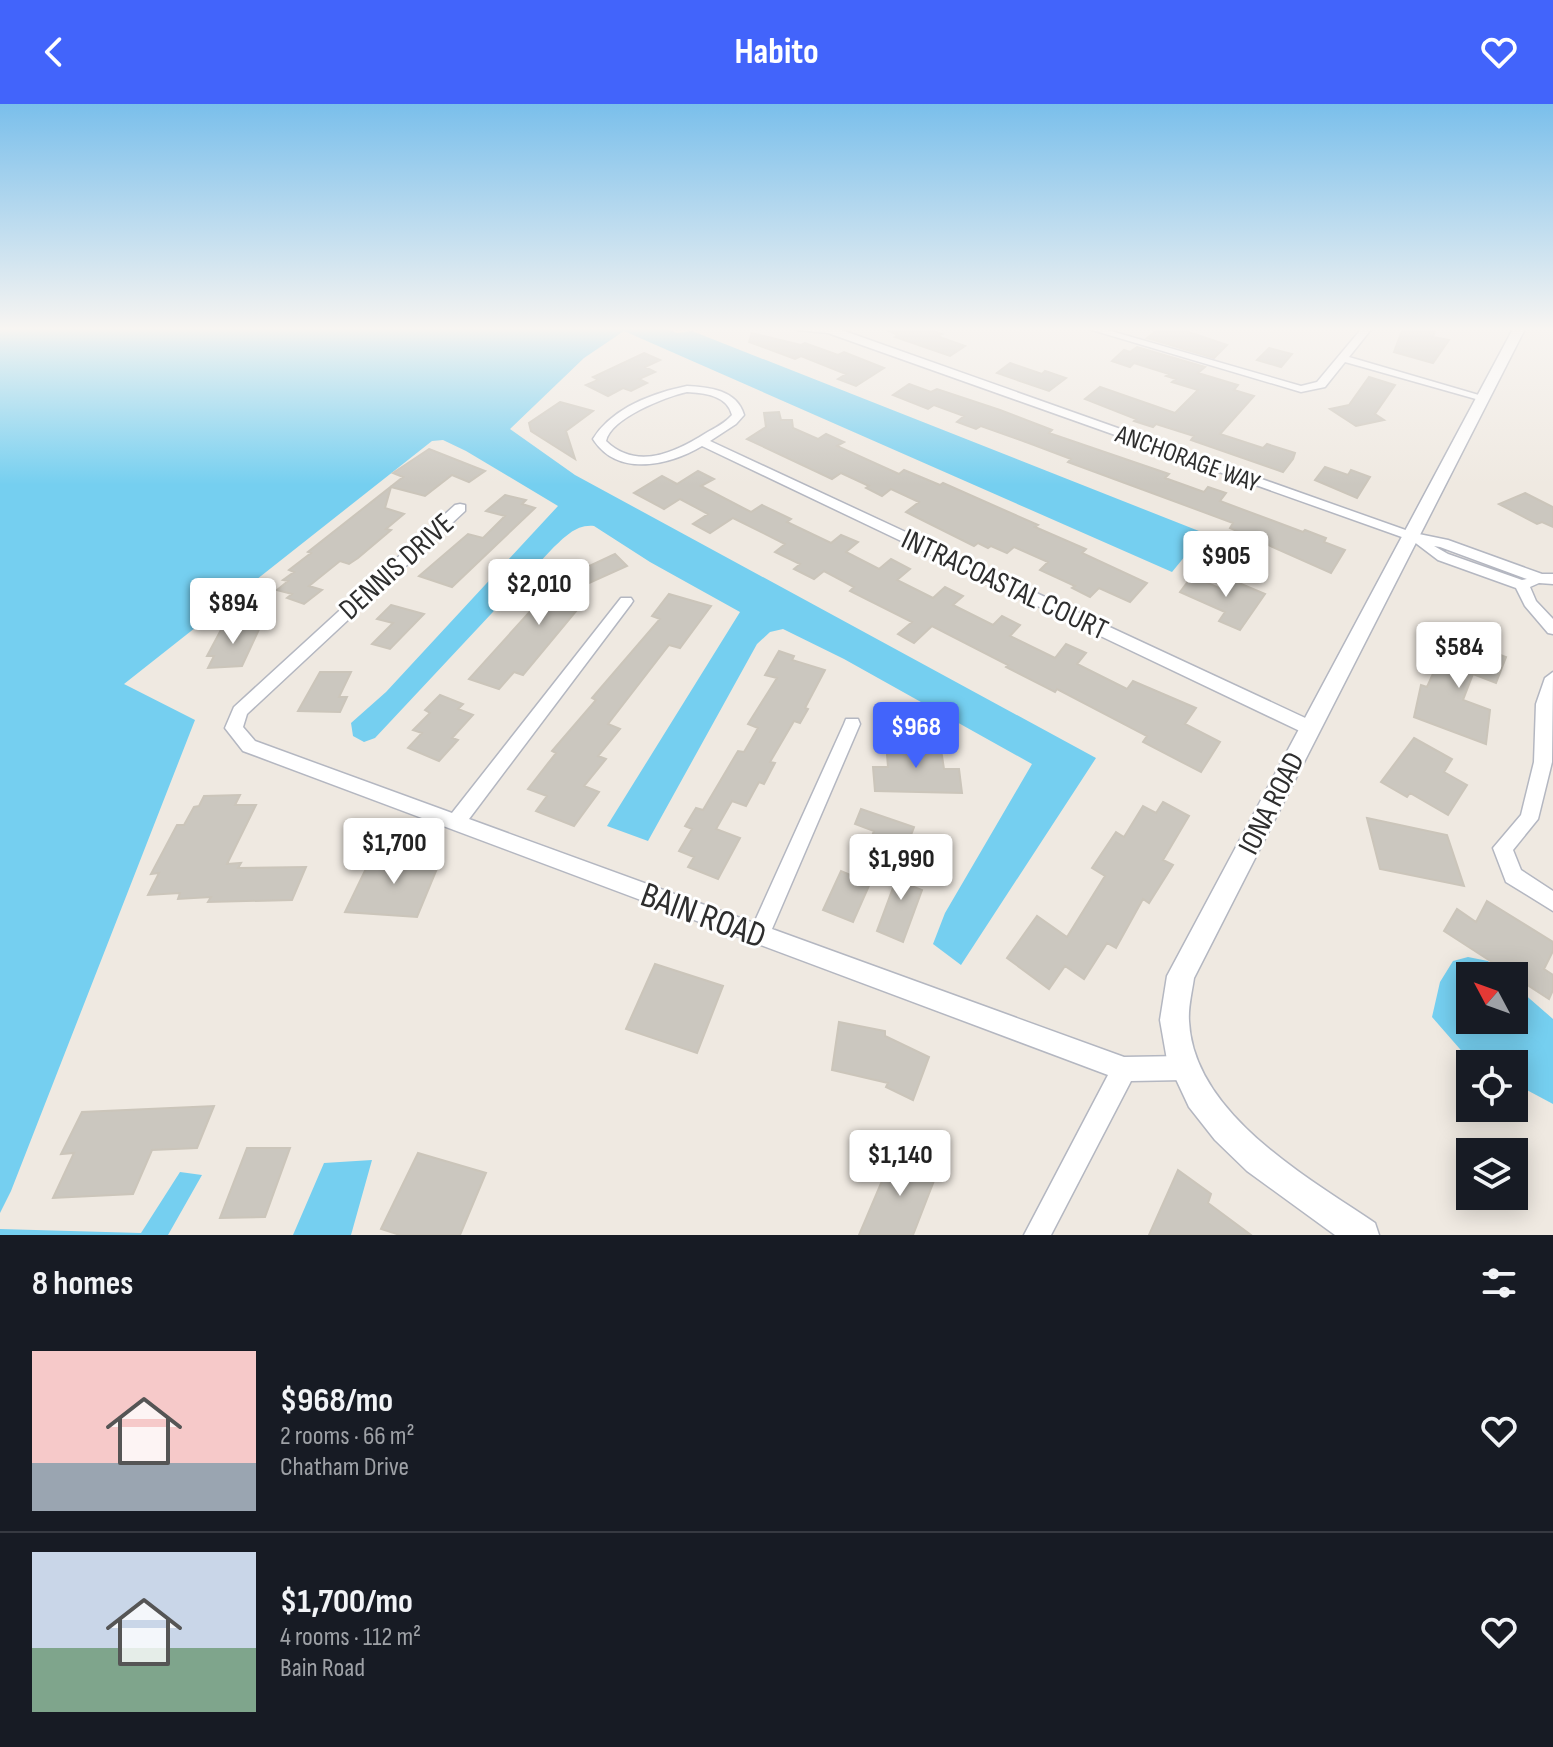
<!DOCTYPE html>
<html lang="en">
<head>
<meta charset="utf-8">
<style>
	:root { --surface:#171b24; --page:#242831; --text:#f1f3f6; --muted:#9ea1a6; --line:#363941; --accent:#4264fb }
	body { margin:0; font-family:"Sofia Sans Condensed",sans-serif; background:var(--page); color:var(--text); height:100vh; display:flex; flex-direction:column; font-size:30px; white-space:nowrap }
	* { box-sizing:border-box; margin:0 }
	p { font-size:26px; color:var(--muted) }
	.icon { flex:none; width:44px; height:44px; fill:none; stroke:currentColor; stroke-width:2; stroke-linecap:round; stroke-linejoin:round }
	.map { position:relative; height:1131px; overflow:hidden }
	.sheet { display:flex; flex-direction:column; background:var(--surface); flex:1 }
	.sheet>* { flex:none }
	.needle { width:52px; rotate:311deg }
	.buttons { position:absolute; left:1456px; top:858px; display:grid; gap:16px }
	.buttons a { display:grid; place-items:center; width:72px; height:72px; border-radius:0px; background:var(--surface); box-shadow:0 4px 20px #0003; font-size:40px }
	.price { position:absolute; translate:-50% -68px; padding:0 18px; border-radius:8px; background:#fff; color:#222; font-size:26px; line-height:52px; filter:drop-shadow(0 2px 4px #0008) }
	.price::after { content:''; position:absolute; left:50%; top:48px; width:24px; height:18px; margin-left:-12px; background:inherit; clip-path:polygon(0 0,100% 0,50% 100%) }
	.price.on { background:var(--accent); color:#fff }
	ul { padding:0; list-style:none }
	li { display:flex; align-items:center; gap:24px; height:200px; padding:0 32px }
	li+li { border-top:2px solid var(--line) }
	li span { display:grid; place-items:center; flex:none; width:224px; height:160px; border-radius:0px; color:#555 }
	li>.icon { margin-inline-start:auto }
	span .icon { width:96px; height:96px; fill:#fffc; stroke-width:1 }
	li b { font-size:34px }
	h2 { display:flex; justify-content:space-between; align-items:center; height:96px; padding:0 32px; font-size:34px }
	header { display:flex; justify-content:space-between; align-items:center; height:104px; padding:0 32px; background:var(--accent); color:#fff; font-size:36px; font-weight:700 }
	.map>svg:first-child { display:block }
	.water { fill:#75cff0 }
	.building { fill:#cbc7bf; stroke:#cbc5ba; stroke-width:2 }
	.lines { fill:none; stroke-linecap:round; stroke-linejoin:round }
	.minor-casing { stroke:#b4b7c1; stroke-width:3 }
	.tertiary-casing { stroke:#b4b7c1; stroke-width:3 }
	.minor { fill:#fff; fill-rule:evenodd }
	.tertiary { fill:#fff; fill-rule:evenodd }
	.labels { text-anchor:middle; stroke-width:6; stroke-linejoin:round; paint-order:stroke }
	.far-street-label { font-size:26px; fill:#2e2e2e; stroke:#fff }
	.street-label { font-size:30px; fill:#2e2e2e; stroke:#fff }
	.near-street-label { font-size:36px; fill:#2e2e2e; stroke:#fff }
</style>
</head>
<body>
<header><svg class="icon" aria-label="back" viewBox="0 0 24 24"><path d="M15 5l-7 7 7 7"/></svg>Habito<svg class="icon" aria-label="heart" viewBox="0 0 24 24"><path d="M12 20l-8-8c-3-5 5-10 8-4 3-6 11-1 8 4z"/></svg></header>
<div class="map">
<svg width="1553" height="1131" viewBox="0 0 1553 1131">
	<rect width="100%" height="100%" fill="#efe9e1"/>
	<!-- water -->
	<path class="water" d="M0,223H662L677,229L692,227L1204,429L1172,468L624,227L584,254L510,325L575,371L1096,654L961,861L933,840L945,809L1032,660L844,555L783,525L770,528L757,540L648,737L607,722L740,508L650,458L594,422C576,420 565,433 552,445L375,634L364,638L353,632L351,619L386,588L558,402L466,347L443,336L432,337L124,580L195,616L11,1087L0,1109Z
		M1468,853L1488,857L1504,872H1470V916H1514V881L1553,915V1000L1514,979V960H1480L1466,952L1432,913L1440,878L1453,857Z
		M372,1056L351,1131H293L324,1059Z
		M180,1068L202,1071L168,1131H0V1125L141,1129Z"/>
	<!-- building -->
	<path class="building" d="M880,223H922L942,230L937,232L965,242L950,252L895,233L898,231Z
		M1161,223H1174L1227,241L1214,254L1147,234Z
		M1411,223L1435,227L1433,233L1449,236L1433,259L1394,248L1403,224L1410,226Z
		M752,229L801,241L805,239L838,251L844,248L884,264L856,282L838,275L846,270L801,252L795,255L749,238Z
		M1137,243L1205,263L1198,269L1238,281L1234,286L1254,292L1220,330L1263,344L1267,340L1295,349L1293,355L1283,368L1191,336L1194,332L1156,320L1153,323L1134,317L1136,315L1085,295L1100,283L1175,309L1198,286L1172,278L1176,275L1166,272L1169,270L1134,259L1130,263L1112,257L1124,246L1130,248Z
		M1269,244L1292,250L1281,263L1257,256Z
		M644,249L660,256L645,263L655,268L639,275L647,279L631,287L623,284L608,292L586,281L598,276L593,273Z
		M1010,259L1042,270L1045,267L1066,274L1049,287L997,269Z
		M1369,273L1395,281L1375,310L1384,316L1356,322L1330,305L1349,301Z
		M909,280L931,288L937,285L1000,306L1052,326L1049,329L1169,370L1165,374L1204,388L1208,383L1226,389L1220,397L1303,428L1305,426L1326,434L1324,438L1345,446L1331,469L1230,424L1233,419L1068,358L1071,355L1034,341L981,322L976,325L957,318L964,312L934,301L928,305L893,291Z
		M560,298L593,307L566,327L575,355L531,327L529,319Z
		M779,308L781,316H792L793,324L818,335L826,330L844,338L837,342L899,370L904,366L940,381L943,379L1038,421L1035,423L1086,445L1082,449L1147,479L1130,498L1099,484L1090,493L1072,484L1075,482L1040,466L1048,458L1014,443L1007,449L991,442L988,444L978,439L974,442L906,408L919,398L891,385L882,392L866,384L869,382L841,369L832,375L747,335L766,323L764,309Z
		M429,345L485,367L469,378L452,371L425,392L391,383L385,404L404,410L386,425L391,426L358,454L349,460L340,457L309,482L322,486L304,500L287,494L292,490L277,486L288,477L283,476L294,468L289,466L311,449L308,448L403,373L393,369Z
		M1325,363L1348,371L1351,366L1370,373L1357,394L1315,376Z
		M698,367L714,375L701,382L751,408L762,401L791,415L787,418L831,439L841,431L858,438L846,448L879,465L891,455L910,465L897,476L933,494L945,483L963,492L953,501L993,521L1002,512L1020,521L1010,532L1055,554L1066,540L1086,549L1077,560L1127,585L1133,577L1196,604L1185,620L1220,638L1201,668L1143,638L1147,632L1057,585L1055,588L1006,563L1008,561L932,522L914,539L898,530L912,518L850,487L854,483L824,467L814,475L794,465L800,460L775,448L785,440L733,414L710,429L693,420L708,410L680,395L664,405L634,389L662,372L677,380Z
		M1525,389L1553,403V423L1542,418L1537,420L1499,400Z
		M505,391L526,396L522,400L535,404L452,483L419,472L468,430L483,434L505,412L486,407Z
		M615,450L627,462L549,497L577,506L523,571L514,568L499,585L469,575L563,471L568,472Z
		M1192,472L1219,484L1227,474L1265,490L1240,526L1219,517L1225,508L1180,488Z
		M669,490L711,502L680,544L669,541L608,620L620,625L598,652L606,655L584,682L599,688L574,722L536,707L547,692L528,685L556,649L552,647L596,596L592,594L660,515L652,512Z
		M391,501L424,510L390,545L372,540L393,519L377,515Z
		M261,521L242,562L208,564L214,552H207L222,524Z
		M1450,532L1506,553L1496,579L1473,570L1463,596L1490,606L1486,640L1414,613L1421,581L1427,583Z
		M779,547L794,552L792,556L825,566L805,604L808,605L800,619L794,617L770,658L775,659L764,680L759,678L746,702L732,697L716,725L740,734L718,775L688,763L694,753L679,747L692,725L685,722L696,704L703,706L738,647L744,648L758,624L748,620L777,574L765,571Z
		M320,568H351L339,593H347L340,608L298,607Z
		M440,591L463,600L458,605L473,611L452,634L458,636L439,657L408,644L422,629L413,626L430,609L425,606Z
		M1414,634L1452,655L1444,668L1467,681L1448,711L1410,689L1407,693L1381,678Z
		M886,638L940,639L944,665H959L962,689L875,687L873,663H888Z
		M240,691L235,701H256L227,760L241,759L238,764L306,763L292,796L208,798L211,793L178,795L180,789L148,791L159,769L151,770L177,721H184L194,703L199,702L204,692Z
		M1163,698L1189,712L1163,756L1173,761L1149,799L1143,795L1116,844L1107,839L1084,875L1065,862L1049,885L1007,854L1037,812L1067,833L1105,772L1092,764L1116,728L1124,733L1143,702L1156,709Z
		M861,705L914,723L904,750L886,743L853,818L823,806L841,767L855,773L874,727L855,720Z
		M1367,714L1447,731L1464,782L1380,765Z
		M906,749L919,753L909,781L922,786L903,838L877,827Z
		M373,750L441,755L417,813L345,808Z
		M1487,797L1553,838V847L1544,865L1553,871V886L1549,895L1444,827L1457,805L1476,818Z
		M655,860L723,882L697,949L626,925Z
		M839,918L885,927V932L929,953L913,996L886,983L888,979L832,966Z
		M214,1002L197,1044L152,1046L133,1090L53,1094L74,1049L61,1050L82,1008Z
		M247,1044H290L265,1113L220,1114Z
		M896,1044L937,1069L913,1131H859Z
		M418,1049L486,1069L460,1131H400L381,1125Z
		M1178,1066L1211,1090L1208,1099L1251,1131H1149Z"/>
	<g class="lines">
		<!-- minor casing -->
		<g class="minor-casing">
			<path id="minor" d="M792,223H833L1414,429L1448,436L1542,470H1553V480L1539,479L1530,483L1536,497L1553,515V530L1548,529L1525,502L1516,484L1438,456L1413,437L828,229L797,226ZM1434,442L1440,443L1527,475L1522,476L1448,450Z
				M1082,223H1097L1301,282L1317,278L1363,223H1373L1349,253L1489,294L1483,297L1345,258L1325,283L1301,288Z
				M687,282C709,283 737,286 744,311L736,320L710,337L1316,619L1319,624L1316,629H1304L702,342C670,361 620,373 595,338L593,335C612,304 653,289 687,282ZM687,288C704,289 727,291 732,311C725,319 715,324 706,329C676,348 637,367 606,337C611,314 665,293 687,288Z
				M460,400L465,401V407L247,610L243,623L255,637L452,709L621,494H631L633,497L631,500L469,715L754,819L844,620L846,615H858L860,620L772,825L1124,953L1184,952L1192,956L1196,964L1192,972L1184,976L1131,977L1051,1131H1024L1108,971L243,647L225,624L234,603L455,401Z
				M1553,568L1552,658L1538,715L1513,746L1521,766L1553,787V807L1506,778L1493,744L1521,711L1534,658L1536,600L1545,574Z"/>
		</g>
		<!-- tertiary casing -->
		<g class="tertiary-casing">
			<path id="tertiary" d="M1514,223H1526L1194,874C1192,888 1188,903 1189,917C1193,1009 1307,1073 1375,1119L1379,1131H1335L1247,1067L1215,1036L1189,1003L1167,956L1160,916L1167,872Z"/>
		</g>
		<!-- minor -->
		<use href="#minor" class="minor"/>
		<!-- tertiary -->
		<use href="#tertiary" class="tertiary"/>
	</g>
	<!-- sky -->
	<linearGradient id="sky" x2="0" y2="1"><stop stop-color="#7abfeb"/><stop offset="0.59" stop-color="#f8f5f2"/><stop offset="1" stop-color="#f8f5f2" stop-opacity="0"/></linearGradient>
	<rect width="1553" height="381" fill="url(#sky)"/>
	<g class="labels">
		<!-- far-street labels -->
		<g class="far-street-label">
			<text transform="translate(1188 354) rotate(20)" y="9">ANCHORAGE WAY</text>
		</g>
		<!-- street labels -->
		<g class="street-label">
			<text transform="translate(396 462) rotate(-42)" y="10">DENNIS DRIVE</text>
			<text transform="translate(1005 480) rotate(25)" y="10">INTRACOASTAL COURT</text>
			<text transform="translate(1271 699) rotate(-63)" y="10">IONA ROAD</text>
		</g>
		<!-- near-street labels -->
		<g class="near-street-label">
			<text transform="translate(704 810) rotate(20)" y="13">BAIN ROAD</text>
		</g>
	</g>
</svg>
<div class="buttons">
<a><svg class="needle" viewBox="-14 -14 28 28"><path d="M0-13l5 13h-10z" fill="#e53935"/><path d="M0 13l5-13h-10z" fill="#9ea1a6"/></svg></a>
<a><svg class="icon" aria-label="locate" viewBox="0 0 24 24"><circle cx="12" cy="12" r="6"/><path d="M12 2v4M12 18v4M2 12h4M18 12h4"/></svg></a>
<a><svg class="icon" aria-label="layers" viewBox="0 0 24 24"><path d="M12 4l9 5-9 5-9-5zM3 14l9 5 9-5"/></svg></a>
</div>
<b class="price" style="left:1226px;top:495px">$905</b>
<b class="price" style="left:539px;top:523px">$2,010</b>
<b class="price" style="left:233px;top:542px">$894</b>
<b class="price" style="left:1459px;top:586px">$584</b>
<b class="price on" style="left:916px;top:666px">$968</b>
<b class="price" style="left:394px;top:782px">$1,700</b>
<b class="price" style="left:901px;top:798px">$1,990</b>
<b class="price" style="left:900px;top:1094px">$1,140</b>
</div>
<section class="sheet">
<h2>8 homes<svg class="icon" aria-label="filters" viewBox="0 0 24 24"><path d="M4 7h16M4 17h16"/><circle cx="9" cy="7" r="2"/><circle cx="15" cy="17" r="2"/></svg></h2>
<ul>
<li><span style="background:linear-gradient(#f6c9c9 70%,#9aa5b1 0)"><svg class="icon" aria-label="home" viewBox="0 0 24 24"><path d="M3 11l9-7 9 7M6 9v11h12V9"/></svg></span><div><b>$968/mo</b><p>2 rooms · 66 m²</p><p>Chatham Drive</p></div><svg class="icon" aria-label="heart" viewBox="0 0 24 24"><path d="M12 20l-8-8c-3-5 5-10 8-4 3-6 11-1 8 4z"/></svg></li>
<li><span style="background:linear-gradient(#c9d6e8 60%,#7fa58c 0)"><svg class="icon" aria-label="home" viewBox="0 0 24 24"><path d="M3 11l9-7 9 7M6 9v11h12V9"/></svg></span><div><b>$1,700/mo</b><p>4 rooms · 112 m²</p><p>Bain Road</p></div><svg class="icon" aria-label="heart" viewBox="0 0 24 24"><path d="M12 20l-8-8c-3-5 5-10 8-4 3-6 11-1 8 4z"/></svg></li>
</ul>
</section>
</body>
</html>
